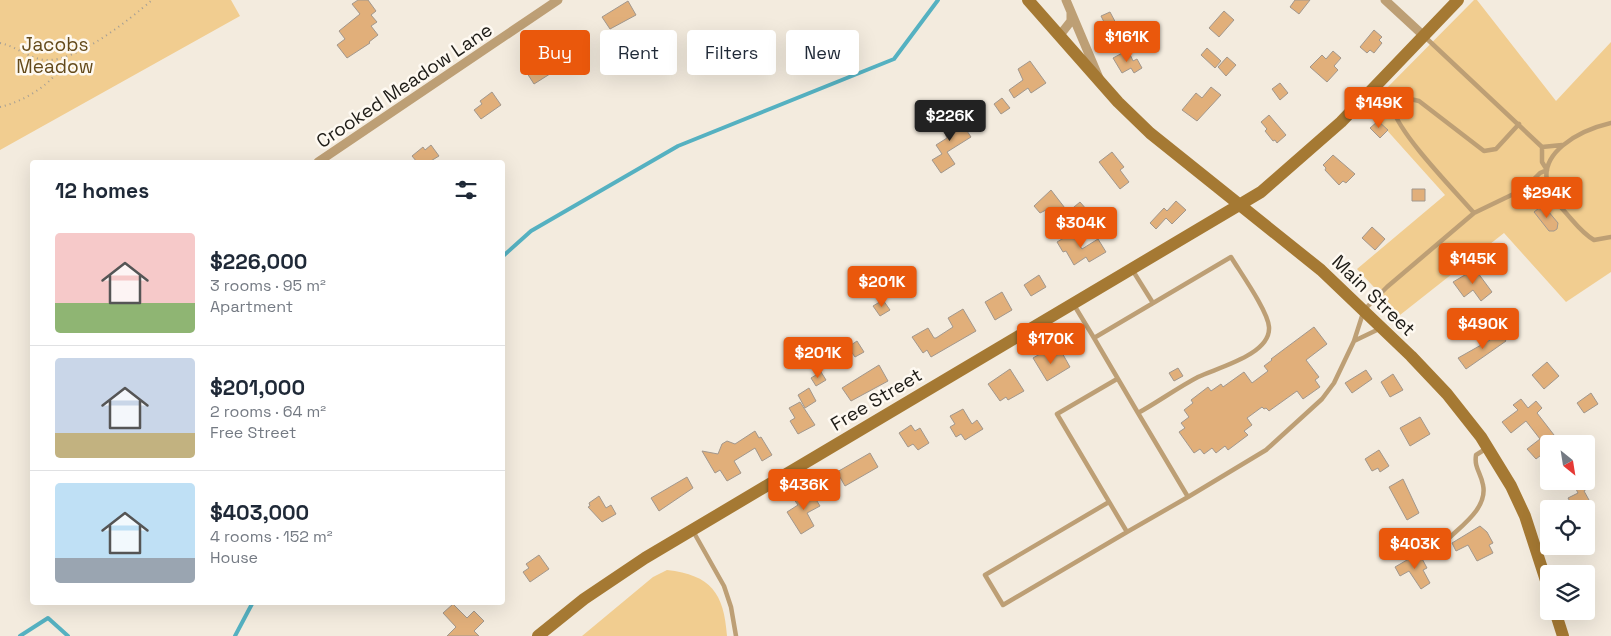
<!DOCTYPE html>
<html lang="en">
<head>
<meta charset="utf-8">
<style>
	:root { --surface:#fff; --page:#f6f6f7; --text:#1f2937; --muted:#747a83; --line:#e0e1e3; --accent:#ea580c }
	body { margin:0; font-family:"Space Grotesk",sans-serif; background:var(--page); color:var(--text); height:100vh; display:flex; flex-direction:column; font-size:19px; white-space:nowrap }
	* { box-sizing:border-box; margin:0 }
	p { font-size:16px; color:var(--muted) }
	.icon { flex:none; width:28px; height:28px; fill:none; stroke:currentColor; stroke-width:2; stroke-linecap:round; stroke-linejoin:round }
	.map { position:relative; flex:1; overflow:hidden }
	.panel { position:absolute; left:30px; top:160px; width:475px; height:445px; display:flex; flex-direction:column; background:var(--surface); border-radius:5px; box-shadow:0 5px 20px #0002 }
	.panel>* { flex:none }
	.hud { position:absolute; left:520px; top:30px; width:475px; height:45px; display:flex; gap:10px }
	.needle { width:32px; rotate:150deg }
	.buttons { position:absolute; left:1540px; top:435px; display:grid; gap:10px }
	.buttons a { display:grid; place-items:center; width:55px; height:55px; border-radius:5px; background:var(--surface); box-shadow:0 5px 20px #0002; font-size:25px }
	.price { position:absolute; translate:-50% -42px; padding:0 11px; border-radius:5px; background:var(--accent); color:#fff; font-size:16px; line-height:32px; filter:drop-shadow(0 1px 2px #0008) }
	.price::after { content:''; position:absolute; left:50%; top:30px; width:15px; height:11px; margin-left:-8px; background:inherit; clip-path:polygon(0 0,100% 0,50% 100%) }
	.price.active { background:#222; color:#fff }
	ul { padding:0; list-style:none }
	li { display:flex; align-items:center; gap:15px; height:125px; padding:0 25px }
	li+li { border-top:1px solid var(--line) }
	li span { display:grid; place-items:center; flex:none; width:140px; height:100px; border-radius:5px; color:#555 }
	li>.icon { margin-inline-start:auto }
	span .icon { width:60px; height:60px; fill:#fffc; stroke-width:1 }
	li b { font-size:21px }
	h2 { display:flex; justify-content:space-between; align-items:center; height:60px; padding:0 25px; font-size:21px }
	.chip { padding:0 18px; border-radius:5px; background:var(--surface); box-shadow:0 5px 20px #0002; font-size:18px; line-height:45px }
	.chip.active { background:var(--accent); color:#fff }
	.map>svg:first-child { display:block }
	.green { fill:#f1cd90 }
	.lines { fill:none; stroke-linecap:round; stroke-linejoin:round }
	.stream { stroke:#55b1c1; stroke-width:4 }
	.building { fill:#e1af7a; stroke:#a2978c }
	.path { stroke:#a49e94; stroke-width:2; stroke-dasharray:1 4; stroke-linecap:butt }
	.lane { stroke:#bd9f75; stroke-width:4.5 }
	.street { stroke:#bd9f75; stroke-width:9 }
	.secondary { stroke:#a57933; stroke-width:12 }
	.labels { text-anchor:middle; stroke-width:5; stroke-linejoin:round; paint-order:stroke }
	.park-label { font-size:19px; fill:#644a1b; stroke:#fef9f1 }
	.street-label { font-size:19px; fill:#1e1c17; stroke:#fef9f1 }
</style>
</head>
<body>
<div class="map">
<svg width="1611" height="636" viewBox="0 0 1611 636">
	<rect width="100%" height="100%" fill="#f3ebde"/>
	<!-- green -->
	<path class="green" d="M0,0H231L240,16L0,150Z
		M1474,0H1477L1556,101L1611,42V272L1566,302L1504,233L1400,315L1357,269L1445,195L1367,108Z
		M667,570C711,575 724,593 727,636H582L653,577Z"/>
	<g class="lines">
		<!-- stream -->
		<path class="stream" d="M502,257L531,231L678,146L894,59L938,0
			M20,636L48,618L68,636
			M235,636L253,602"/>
	</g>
	<!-- building -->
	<path class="building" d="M358,0H368L376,11L371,15L377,22L371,26L378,35L369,42L370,43L347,58L337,45L345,39L339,31L360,14L352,4Z
		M1295,0H1310L1299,14L1290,7Z
		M628,1L636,15L610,29L602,17Z
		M1224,11L1234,20L1219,37L1209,28Z
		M1110,12L1118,27L1109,32L1101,16Z
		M1374,30L1382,37L1379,40L1382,43L1374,53L1370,50L1367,53L1360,47Z
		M1207,48L1221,61L1215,68L1201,55Z
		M555,50L562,60L550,68L553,72L534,84L525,70Z
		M1128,50L1133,61L1137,59L1142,68L1134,73L1131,68L1122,73L1113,58Z
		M1333,51L1341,58L1334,66L1338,70L1327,82L1310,67L1322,55L1326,59Z
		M1227,57L1236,65L1226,76L1218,67Z
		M1030,61L1046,83L1031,93L1028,88L1014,98L1009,90L1023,80L1018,69Z
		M1280,83L1288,93L1280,100L1272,89Z
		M1211,87L1221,95L1197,121L1182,110L1196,93L1202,98Z
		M492,92L501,105L481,119L474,110L482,104L480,101Z
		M1002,98L1010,108L1001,114L994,104Z
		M950,113L957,124L961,122L971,137L947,152L955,164L941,173L932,160L942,154L936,145L947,138L939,120Z
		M1269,115L1286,135L1277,143L1275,140L1273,141L1265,131L1267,129L1261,122Z
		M1378,121L1388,130L1380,138L1370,128Z
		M431,145L439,156L429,162H417L412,156L423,147L425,150Z
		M1112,152L1124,167L1120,170L1129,182L1120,189L1099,162Z
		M1333,155L1355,174L1346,183L1343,181L1339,185L1325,170L1326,168L1323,165Z
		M1412,189H1425V201H1412Z
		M1051,190L1068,212L1080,202L1087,210L1065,228L1050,208L1040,213L1034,206Z
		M1176,201L1186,210L1172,224L1166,218L1156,229L1150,223L1164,208L1167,211Z
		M1543,205L1558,223L1557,229L1554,231H1549L1534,212Z
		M1372,227L1385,239L1375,250L1362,238Z
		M1072,233L1082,249L1098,239L1106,252L1089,262L1086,257L1074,265L1066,251L1063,252L1057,242Z
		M1475,269L1492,292L1481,301L1473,290L1464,297L1453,282Z
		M1039,275L1046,287L1031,296L1024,285Z
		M1002,292L1012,310L995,320L985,302Z
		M883,300L890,310L880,316L873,306Z
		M963,309L976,331L931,357L927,350L923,353L912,337L928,328L934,338H936L953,327L948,318Z
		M1314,327L1327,344L1306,360L1319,377L1315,380L1320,387L1303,399L1297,391L1269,411L1266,408L1264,409L1262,407L1247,418L1252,425L1244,431L1248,435L1228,450L1225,446L1216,453L1212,448L1204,454L1200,449L1194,453L1179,432L1185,428L1181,423L1189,417L1184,410L1193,403L1191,400L1208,387L1211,391L1221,384L1223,387L1244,372L1252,383L1268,371L1264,366L1272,360L1271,359Z
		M1498,329L1506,341L1466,369L1458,358L1490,340L1488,337Z
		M857,341L864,352L855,357L848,347Z
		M1045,351L1049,358L1061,351L1070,367L1047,381L1033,358Z
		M1547,362L1559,376L1544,389L1532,375Z
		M879,365L888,381L851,401L842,388Z
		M1178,368L1183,376L1174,381L1169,373Z
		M1010,369L1024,391L1008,400L1006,397L1000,401L988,384Z
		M1366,370L1372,379L1352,393L1345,383Z
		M821,372L826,380L816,386L811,378Z
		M1393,374L1403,390L1390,397L1381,382Z
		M809,388L816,401L805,408L798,395Z
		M1591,393L1598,404L1584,413L1577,403Z
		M1521,399L1528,408L1536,401L1542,408L1537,413L1561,444H1549V449L1536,459L1527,449L1540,439L1526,421L1511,433L1502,422L1518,410L1513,405Z
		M800,402L815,425L798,434L790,421L795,418L789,408Z
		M963,409L972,424L977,420L983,429L965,440L961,434L956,437L950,427L955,424L950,416Z
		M1420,417L1430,434L1410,446L1400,428Z
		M911,425L915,431L920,428L929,443L918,450L913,444L908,447L899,433Z
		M755,431L759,438L761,437L772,455L762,461L755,448L734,461L741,473L727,481L720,470L715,473L702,451L718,454L722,444L727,441L735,444Z
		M1379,450L1389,466L1380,472L1378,468L1372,471L1365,459Z
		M870,453L878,467L845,486L837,472Z
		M687,477L693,488L659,511L651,498Z
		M1403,479L1419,513L1407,520L1389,487Z
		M1572,481H1584L1588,488L1584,491L1594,509H1574L1568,498L1578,493Z
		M809,488L820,506L807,513L814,526L801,534L787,512L798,505L793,498Z
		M599,496L606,508L611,505L616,514L602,522L588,507L590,506L589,503Z
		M1480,526L1487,532L1493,543L1489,545L1493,553L1477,561L1468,545L1456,551L1452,543Z
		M1419,553L1427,568L1423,570L1430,583L1421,589L1409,571L1400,576L1395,567Z
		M539,555L549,569L530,582L523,572L529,568L526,564Z
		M453,604L467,618L474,611L484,621L474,631L479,636H447L456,627L443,613Z"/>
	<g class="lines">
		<!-- path -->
		<path class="path" d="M0,43C16,46 31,60 47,60C78,61 129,20 152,0
			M0,107C26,101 56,82 67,57"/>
		<!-- lane -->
		<path class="lane" d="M1425,37L1542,147
			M1611,123C1581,130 1533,153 1550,191C1553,200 1560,206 1566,213C1575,223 1582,233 1594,240L1611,237
			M1550,193L1533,190L1531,182L1540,173L1547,170L1542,162V147L1562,145
			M1474,213C1454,190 1400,135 1393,109L1396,104L1406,98L1419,101L1484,151L1496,149L1519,124
			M1133,271L1153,303
			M1074,305L1094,338
			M1379,329L1354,341L1364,310L1387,287L1474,213L1530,186
			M1117,379L1057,414L1127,532L1188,497
			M1138,413L1094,338L1231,257C1240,272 1268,311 1269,327C1271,355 1216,368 1198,377C1177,388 1158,402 1138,413L1188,497L1266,450L1322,399L1334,383L1354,341
			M1109,502L985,575L1003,605L1127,532
			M693,531L724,586L731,607L736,636
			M1447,540C1461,526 1488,508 1483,485C1481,473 1474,468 1476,455L1487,448"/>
		<!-- street -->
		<path class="street" d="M1066,0L1099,78
			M1385,0L1424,36
			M1060,35L1071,21V13
			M318,162L558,0"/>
		<!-- secondary -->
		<path class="secondary" d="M1028,0L1118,102L1150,133L1321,270L1411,356L1447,394L1481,437L1511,486L1525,516L1549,590
			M1555,611L1563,636
			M538,636L584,599L645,558L1261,192L1341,122L1458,0"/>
	</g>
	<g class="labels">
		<!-- park labels -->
		<g class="park-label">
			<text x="55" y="51">Jacobs<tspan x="55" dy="22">Meadow</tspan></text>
		</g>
		<!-- street labels -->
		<g class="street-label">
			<text transform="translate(404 85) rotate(-34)" y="7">Crooked Meadow Lane</text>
			<text transform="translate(1374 295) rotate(44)" y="7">Main Street</text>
			<text transform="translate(876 399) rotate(-31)" y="7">Free Street</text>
		</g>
	</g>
</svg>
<div class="buttons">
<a><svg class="needle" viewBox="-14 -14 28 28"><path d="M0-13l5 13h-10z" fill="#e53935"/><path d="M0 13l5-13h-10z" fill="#747a83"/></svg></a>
<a><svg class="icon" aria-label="locate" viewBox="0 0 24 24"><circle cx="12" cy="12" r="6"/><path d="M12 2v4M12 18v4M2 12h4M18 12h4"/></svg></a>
<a><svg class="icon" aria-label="layers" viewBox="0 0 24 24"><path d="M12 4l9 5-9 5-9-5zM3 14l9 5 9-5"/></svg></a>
</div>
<b class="price" style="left:1127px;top:63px">$161K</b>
<b class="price" style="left:1379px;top:129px">$149K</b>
<b class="price active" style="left:950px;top:142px">$226K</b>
<b class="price" style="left:1547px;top:219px">$294K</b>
<b class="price" style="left:1081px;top:249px">$304K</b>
<b class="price" style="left:1473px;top:285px">$145K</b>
<b class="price" style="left:882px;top:308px">$201K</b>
<b class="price" style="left:1483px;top:350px">$490K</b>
<b class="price" style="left:1051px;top:365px">$170K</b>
<b class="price" style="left:818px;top:379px">$201K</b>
<b class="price" style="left:804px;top:511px">$436K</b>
<b class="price" style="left:1415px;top:570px">$403K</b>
<div class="hud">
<a class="chip active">Buy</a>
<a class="chip">Rent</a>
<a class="chip">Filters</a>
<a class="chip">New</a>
</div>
<section class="panel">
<h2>12 homes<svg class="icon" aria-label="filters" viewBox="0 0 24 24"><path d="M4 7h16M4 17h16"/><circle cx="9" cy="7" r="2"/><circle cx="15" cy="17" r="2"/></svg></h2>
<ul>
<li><span style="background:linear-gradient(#f6c9c9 70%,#8fb573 0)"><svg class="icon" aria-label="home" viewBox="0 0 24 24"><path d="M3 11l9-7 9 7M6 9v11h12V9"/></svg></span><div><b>$226,000</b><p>3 rooms · 95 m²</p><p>Apartment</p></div></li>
<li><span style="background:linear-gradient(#c9d6e8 75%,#c2b280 0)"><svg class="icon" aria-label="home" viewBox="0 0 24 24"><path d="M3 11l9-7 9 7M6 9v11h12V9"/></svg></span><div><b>$201,000</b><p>2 rooms · 64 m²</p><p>Free Street</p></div></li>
<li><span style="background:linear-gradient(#bfe0f5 75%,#9aa5b1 0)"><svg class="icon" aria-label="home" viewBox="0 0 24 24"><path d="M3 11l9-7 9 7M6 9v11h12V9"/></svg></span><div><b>$403,000</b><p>4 rooms · 152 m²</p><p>House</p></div></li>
</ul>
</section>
</div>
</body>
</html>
